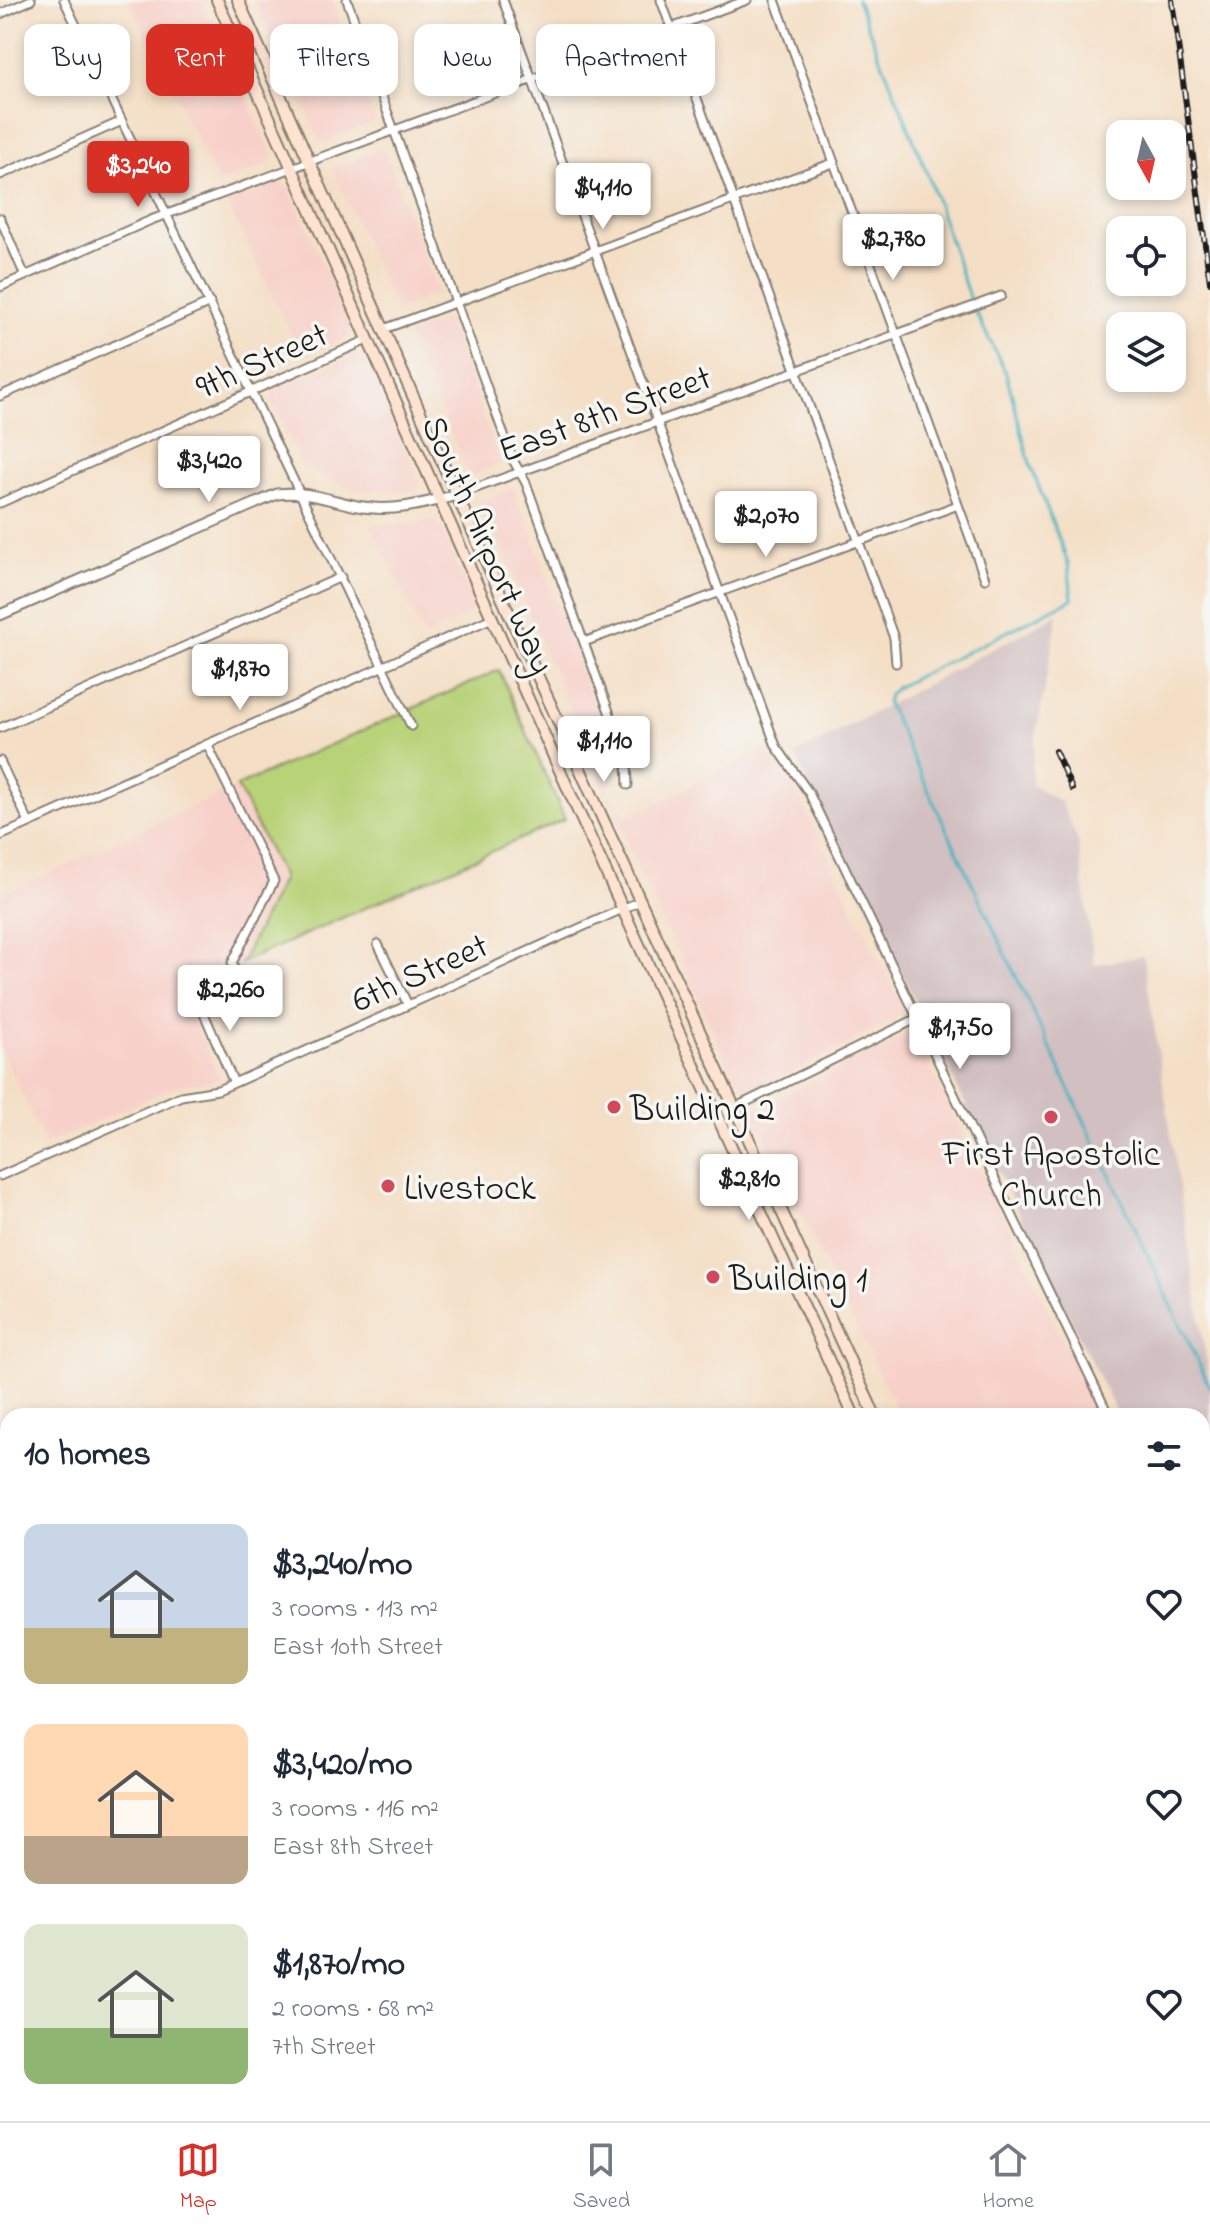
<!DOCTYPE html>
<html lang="en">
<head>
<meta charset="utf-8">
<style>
	:root { --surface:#fff; --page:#f6f6f7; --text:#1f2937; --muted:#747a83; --line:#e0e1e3; --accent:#d93025 }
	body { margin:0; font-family:"Indie Flower",sans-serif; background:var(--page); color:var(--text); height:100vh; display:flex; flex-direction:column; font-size:30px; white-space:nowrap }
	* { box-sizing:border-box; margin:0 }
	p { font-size:26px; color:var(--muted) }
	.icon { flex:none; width:44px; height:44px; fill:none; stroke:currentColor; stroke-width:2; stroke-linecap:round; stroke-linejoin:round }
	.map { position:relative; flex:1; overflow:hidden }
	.side { position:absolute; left:0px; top:1408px; width:1210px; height:714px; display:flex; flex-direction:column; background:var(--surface); border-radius:24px 24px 0 0; box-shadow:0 4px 12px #0003 }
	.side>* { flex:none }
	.banner { position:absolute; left:24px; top:24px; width:800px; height:72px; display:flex; gap:16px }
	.needle { width:52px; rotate:172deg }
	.buttons { position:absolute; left:1106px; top:120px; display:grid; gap:16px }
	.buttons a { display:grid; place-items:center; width:80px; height:80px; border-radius:16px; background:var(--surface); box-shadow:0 4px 12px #0003; font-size:40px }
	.price { position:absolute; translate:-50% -68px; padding:0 18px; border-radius:8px; background:#fff; color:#222; font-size:26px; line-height:52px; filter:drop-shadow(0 2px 4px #0008) }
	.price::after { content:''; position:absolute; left:50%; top:48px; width:24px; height:18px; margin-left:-12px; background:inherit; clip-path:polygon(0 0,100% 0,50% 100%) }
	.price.on { background:var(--accent); color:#fff }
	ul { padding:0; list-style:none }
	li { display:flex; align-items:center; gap:24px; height:200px; padding:0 24px }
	li span { display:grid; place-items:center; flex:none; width:224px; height:160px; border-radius:16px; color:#555 }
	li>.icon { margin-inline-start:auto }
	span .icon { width:96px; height:96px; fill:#fffc; stroke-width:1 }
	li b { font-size:34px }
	h2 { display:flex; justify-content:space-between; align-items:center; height:96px; padding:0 24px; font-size:34px }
	.chip { padding:0 28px; border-radius:16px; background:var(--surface); box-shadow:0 4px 12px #0003; font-size:28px; line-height:72px }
	.chip.on { background:var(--accent); color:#fff }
	.menu { display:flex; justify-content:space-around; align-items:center; height:112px; border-top:2px solid var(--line); background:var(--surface); font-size:22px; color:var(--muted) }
	.menu a { display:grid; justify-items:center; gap:4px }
	.menu .on { color:var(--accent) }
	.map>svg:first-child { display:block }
	.built { fill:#f7d1c9 }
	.industrial { fill:#d2bfc1 }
	.green { fill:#b8d278; stroke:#6a774a; stroke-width:2 }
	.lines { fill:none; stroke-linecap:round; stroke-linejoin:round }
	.stream { stroke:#44b2c0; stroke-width:3 }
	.minor-casing { stroke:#887e71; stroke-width:11 }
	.tertiary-casing { stroke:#887e71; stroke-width:13 }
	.secondary-casing { stroke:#887e71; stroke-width:14 }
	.primary-casing { stroke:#887e71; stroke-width:15 }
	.minor { stroke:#fff; stroke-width:7 }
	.tertiary { stroke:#fff; stroke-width:9 }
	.secondary { stroke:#fee3d1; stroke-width:10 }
	.primary { stroke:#fcba8d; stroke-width:11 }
	.rail-casing { stroke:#1c1c1c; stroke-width:6 }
	.rail { stroke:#f6f6f2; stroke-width:3; stroke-dasharray:9; stroke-linecap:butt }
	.poi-dot { fill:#d1495b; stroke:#f6f6f2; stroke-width:3 }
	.labels { text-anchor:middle; stroke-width:7; stroke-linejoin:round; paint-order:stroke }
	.street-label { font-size:36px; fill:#1c1c1c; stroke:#f6f6f2 }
	.poi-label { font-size:36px; fill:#1c1c1c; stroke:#f6f6f2; text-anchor:start }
</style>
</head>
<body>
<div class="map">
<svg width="1210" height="2121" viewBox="0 0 1210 2121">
	<rect width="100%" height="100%" fill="#f6f6f2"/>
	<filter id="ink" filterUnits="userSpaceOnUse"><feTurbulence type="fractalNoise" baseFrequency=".0125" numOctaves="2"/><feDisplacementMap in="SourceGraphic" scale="16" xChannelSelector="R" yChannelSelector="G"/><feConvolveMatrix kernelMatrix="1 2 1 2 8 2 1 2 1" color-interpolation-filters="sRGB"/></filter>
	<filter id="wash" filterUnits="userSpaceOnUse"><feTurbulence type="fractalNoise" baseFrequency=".006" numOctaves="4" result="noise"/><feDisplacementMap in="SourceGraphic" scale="32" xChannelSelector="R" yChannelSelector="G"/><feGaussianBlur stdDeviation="1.8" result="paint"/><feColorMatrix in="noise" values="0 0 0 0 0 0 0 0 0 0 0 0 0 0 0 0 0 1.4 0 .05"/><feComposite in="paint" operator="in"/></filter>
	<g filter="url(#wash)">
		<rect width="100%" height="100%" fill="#f4dfc6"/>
		<!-- built -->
		<path class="built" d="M129,0H200L273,155L269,164L218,183Z
			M254,0H332L375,122L321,143Z
			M384,149L438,293L396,310L332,168Z
			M280,183L289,187L351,328L347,338L302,358L227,202Z
			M448,319L501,464L470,476L407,335Z
			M356,355L365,359L420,482L417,489L405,493L353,490L302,465L271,400L275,391Z
			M514,488L613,758L608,793L628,817L766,749L798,795L905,1014L750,1094L734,1076L618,822L481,501Z
			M431,520L439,523L476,610L425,637L371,526Z
			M237,786L283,878L241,962L251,983L190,1012L220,1079L174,1087L45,1145L0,1047V895Z
			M913,1032L1100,1416H900L751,1112Z
			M1210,1604V1758L1202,1760V1609Z
			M1210,1791V1894L1202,1874V1794Z
			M1210,2067V2121H1136L1133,2114H1202V2070Z
			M109,2114H184L187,2121H90Z"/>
		<!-- industrial -->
		<path class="industrial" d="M1058,614L1034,746L1031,785L1061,802L1078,841L1094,965L1143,956L1210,1383V1576L1202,1581V1416H1118L795,755Z
			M1202,1962L1210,1984V2043L1202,2046Z
			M347,2114H785L788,2121H333Z
			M821,2114H1015L996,2121H823Z"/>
		<!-- green -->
		<path class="green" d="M499,670L565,819L241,963L283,878L237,786Z"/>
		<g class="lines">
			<!-- stream -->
			<path class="stream" d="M857,0L929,178L971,303L1006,373L1030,464L1068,563L1072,599L897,687L889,695L887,703L1210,1387"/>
		</g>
	</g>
	<g filter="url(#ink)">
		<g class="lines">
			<!-- minor casing -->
			<g class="minor-casing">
				<path id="minor" d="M64,0L411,726
					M347,0L513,460L526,483L627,761L628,785
					M503,0L776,746L809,793L1109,1416
					M661,0L894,638L896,663
					M775,0L985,579
					M0,14L31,0
					M0,175L122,121
					M0,218L25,276
					M0,287L151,220L747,0
					M384,329L833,163
					M0,396L210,303
					M457,495L1001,296
					M0,503L367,340
					M584,642L958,505
					M0,728L341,577
					M207,744L274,881L232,963L236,972L232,979L218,982L196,995L234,1083
					M0,761L29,823
					M0,836L492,618
					M378,944L408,1005
					M734,1108L918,1018
					M0,1176L181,1096L218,1090L234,1083L638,902
					M1202,1590L1210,1586
					M1202,1786L1210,1783
					M1202,1903L1210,1925
					M1202,2060L1210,2057
					M1033,2121L1052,2114"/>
			</g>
			<!-- tertiary casing -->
			<g class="tertiary-casing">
				<path id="tertiary" d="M0,615L277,494C308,490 333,502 363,507C396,512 426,503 457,495"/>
			</g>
			<!-- secondary casing -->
			<g class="secondary-casing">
				<path id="secondary" d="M217,0L578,811L854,1416
					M238,0L508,611L875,1416
					M802,2114L805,2121
					M1122,2114L1124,2121"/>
			</g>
			<!-- primary casing -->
			<g class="primary-casing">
				<path id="primary" d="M1202,1764L1210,1761
					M1202,1773L1210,1770
					M250,2121L266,2114
					M300,2121L316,2114"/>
			</g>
			<!-- minor -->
			<use href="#minor" class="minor"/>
			<!-- tertiary -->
			<use href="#tertiary" class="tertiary"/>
			<!-- secondary -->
			<use href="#secondary" class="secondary"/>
			<!-- primary -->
			<use href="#primary" class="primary"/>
			<!-- rail casing -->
			<g class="rail-casing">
				<path id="rail" d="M1172,0L1210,282
					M1055,751L1072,789"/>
			</g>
			<!-- rail -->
			<use href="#rail" class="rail"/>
		</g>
	</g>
	<!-- markers -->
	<g class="poi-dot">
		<circle cx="614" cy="1107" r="8"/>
		<circle cx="1051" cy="1117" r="8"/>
		<circle cx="388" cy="1186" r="8"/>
		<circle cx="713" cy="1277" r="8"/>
	</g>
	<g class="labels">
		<!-- street labels -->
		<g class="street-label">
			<text transform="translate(261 359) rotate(-24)" y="13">9th Street</text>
			<text transform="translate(604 412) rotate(-20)" y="13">East 8th Street</text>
			<text transform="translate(490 544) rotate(66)" y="13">South Airport Way</text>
			<text transform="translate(419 971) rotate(-24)" y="13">6th Street</text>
		</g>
		<!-- poi labels -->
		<g class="poi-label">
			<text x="630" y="1120">Building 2</text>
			<text x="1051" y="1165" text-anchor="middle">First Apostolic<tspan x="1051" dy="41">Church</tspan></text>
			<text x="404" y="1199">Livestock</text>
			<text x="729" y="1290">Building 1</text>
		</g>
	</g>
</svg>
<div class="buttons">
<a><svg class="needle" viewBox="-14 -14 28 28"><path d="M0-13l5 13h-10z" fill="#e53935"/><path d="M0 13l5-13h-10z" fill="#747a83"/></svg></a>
<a><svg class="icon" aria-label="locate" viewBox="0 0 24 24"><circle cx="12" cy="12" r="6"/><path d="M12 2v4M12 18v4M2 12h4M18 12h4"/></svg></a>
<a><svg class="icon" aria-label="layers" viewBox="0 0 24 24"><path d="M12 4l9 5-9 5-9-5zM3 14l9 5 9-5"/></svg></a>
</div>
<b class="price on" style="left:138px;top:209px">$3,240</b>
<b class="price" style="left:603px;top:231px">$4,110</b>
<b class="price" style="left:893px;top:282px">$2,780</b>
<b class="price" style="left:209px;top:504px">$3,420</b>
<b class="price" style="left:766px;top:559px">$2,070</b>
<b class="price" style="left:240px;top:712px">$1,870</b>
<b class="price" style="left:604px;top:784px">$1,110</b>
<b class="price" style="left:230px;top:1033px">$2,260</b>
<b class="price" style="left:960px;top:1071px">$1,750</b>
<b class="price" style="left:749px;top:1222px">$2,810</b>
<div class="banner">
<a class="chip">Buy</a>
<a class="chip on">Rent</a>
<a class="chip">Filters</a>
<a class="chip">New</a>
<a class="chip">Apartment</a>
</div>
<section class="side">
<h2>10 homes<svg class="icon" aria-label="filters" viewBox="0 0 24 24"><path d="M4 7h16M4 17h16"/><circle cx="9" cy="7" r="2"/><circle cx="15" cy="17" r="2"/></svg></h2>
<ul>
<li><span style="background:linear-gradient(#c9d6e8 65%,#c2b280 0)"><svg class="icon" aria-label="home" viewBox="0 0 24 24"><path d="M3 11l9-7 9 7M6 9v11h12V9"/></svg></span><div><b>$3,240/mo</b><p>3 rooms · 113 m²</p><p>East 10th Street</p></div><svg class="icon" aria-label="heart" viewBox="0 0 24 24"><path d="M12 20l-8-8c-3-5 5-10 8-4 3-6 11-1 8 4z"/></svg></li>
<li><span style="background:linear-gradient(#ffd9b3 70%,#b9a48a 0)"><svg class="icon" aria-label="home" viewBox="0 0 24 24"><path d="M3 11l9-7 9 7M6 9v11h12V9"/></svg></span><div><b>$3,420/mo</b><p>3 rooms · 116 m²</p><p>East 8th Street</p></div><svg class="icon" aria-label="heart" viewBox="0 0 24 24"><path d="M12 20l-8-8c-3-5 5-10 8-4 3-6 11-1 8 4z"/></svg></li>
<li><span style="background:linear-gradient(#dfe7d0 65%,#8fb573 0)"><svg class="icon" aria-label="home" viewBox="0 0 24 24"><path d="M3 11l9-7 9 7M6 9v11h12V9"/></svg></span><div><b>$1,870/mo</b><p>2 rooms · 68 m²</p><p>7th Street</p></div><svg class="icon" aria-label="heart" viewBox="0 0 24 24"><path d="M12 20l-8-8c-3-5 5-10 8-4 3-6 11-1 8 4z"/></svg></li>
</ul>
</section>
</div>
<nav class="menu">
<a class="on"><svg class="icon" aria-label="map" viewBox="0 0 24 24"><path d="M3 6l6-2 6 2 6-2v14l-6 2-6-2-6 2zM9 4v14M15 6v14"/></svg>Map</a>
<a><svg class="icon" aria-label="saved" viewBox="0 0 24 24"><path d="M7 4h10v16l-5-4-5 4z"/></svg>Saved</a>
<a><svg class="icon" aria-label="home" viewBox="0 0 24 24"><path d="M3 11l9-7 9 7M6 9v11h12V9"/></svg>Home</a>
</nav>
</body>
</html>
